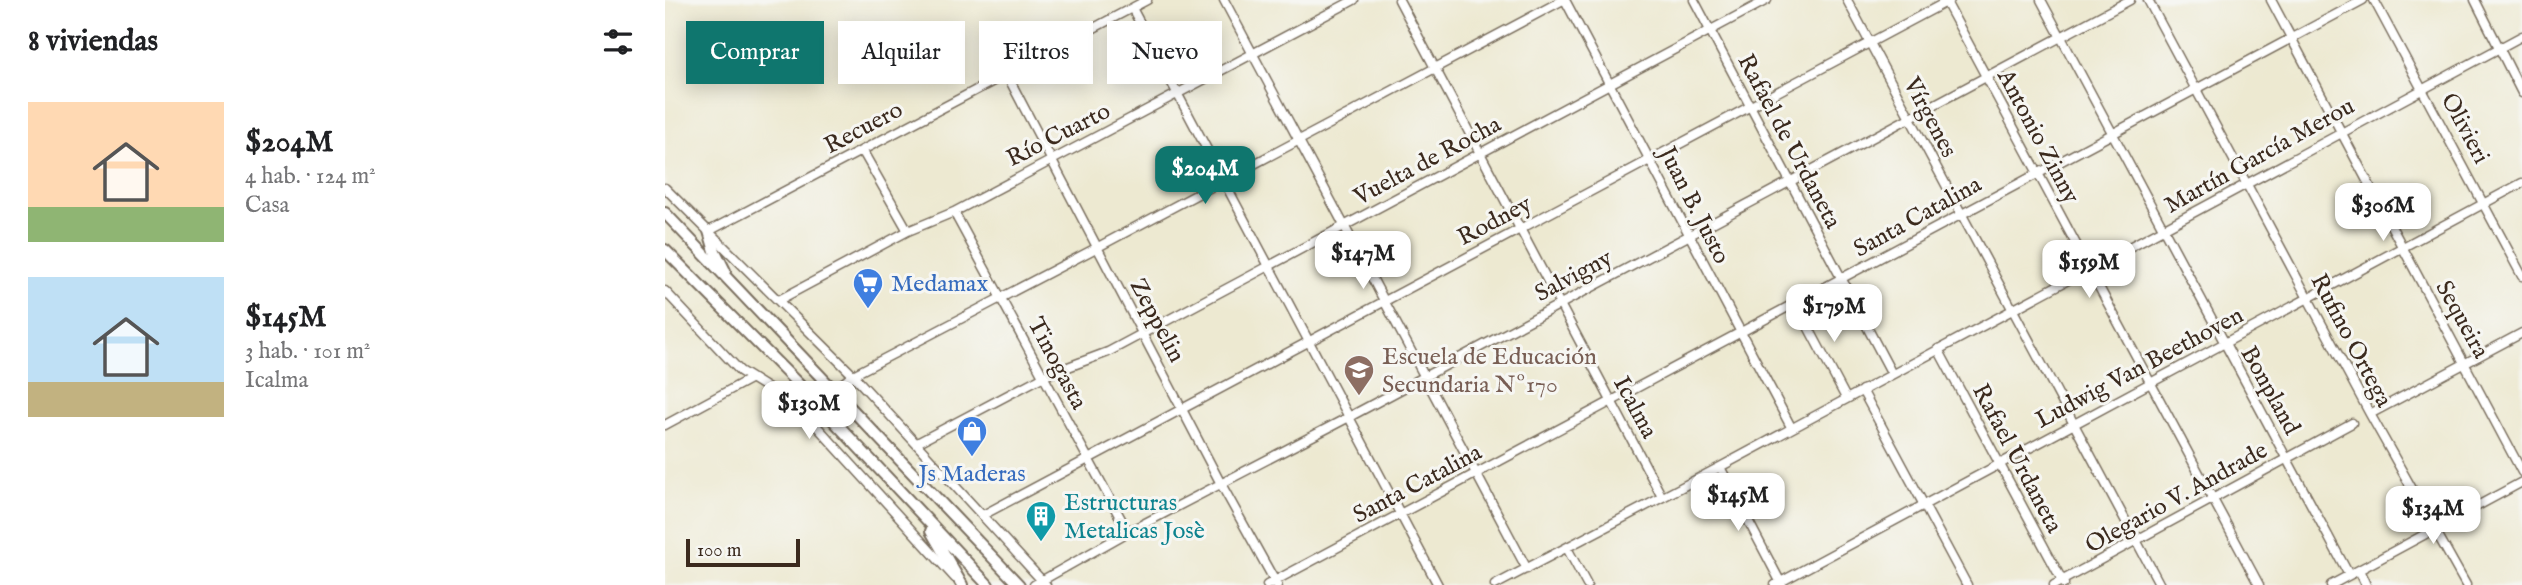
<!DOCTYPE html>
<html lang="es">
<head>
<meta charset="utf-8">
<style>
	:root { --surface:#fff; --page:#f6f6f6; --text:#202124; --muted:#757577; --accent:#0f766e }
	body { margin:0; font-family:"IM FELL English",serif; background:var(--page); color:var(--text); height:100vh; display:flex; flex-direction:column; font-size:26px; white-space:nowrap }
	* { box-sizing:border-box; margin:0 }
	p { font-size:23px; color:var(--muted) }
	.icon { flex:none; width:38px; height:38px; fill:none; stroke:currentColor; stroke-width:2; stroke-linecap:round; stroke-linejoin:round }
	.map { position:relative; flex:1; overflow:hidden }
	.panel { display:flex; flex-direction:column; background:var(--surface); width:665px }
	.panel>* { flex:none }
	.banner { position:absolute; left:21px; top:21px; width:665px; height:63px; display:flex; gap:14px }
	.scale { position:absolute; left:21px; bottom:18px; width:114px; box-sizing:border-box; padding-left:7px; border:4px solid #3b2a1e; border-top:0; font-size:19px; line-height:24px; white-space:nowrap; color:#3b2a1e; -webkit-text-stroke:5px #f6f6f2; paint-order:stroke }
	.price { position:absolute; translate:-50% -60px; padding:0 16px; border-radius:14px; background:#fff; color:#222; font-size:23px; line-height:46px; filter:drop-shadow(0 2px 4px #0008) }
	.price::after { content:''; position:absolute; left:50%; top:42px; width:21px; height:16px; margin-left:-10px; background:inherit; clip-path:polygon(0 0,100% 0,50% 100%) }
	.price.active { background:var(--accent); color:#fff }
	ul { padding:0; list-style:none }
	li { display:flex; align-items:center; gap:21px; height:175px; padding:0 28px }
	li span { display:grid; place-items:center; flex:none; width:196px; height:140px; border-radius:0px; color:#555 }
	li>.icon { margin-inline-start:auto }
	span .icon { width:84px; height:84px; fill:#fffc; stroke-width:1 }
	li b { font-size:30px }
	h2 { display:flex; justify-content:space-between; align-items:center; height:84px; padding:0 28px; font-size:30px }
	.chip { padding:0 24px; border-radius:0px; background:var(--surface); box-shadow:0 4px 18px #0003; font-size:24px; line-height:63px }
	.chip.active { background:var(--accent); color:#fff }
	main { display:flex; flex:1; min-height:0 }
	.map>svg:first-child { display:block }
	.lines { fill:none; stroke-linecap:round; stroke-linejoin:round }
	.minor-casing { stroke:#796d5d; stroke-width:11 }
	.highway-casing { stroke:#796d5d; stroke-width:14 }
	.minor { stroke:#fff; stroke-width:8 }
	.highway { stroke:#fff; stroke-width:10 }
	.labels { text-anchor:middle; stroke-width:6; stroke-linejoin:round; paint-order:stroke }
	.street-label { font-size:24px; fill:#3b2a1e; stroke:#f6f6f2 }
	.shop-label { font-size:24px; fill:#366cbe; stroke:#f6f6f2; text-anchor:start }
	.education-label { font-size:24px; fill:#785e54; stroke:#f6f6f2; text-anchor:start }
	.culture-label { font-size:24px; fill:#0d838f; stroke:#f6f6f2; text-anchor:start }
</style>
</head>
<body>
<main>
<section class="panel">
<h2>8 viviendas<svg class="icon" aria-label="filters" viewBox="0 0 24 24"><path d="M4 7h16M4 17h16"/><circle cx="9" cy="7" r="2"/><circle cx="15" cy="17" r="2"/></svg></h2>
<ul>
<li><span style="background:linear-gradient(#ffd9b3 75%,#8fb573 0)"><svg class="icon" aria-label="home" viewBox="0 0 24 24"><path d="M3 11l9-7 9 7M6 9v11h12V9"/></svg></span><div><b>$204M</b><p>4 hab. · 124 m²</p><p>Casa</p></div></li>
<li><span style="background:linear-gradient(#bfe0f5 75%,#c2b280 0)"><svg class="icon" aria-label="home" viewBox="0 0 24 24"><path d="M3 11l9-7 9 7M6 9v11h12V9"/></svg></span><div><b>$145M</b><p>3 hab. · 101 m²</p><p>Icalma</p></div></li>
</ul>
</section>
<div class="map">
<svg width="1857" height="585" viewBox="0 0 1857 585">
	<rect width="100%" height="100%" fill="#f6f6f2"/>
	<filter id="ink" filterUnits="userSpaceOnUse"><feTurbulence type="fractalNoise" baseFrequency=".0143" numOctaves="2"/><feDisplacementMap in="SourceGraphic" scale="14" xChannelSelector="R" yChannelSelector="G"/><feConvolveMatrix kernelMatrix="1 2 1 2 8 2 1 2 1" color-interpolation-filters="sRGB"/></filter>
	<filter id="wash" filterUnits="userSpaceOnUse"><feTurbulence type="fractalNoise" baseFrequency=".00686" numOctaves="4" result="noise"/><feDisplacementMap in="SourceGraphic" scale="28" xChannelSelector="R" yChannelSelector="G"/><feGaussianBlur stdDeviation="1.57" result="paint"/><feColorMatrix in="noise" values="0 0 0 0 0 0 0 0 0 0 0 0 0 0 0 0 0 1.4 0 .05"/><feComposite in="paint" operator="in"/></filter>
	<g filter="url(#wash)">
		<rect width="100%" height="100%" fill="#ede9d1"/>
	</g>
	<g filter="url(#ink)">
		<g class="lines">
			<!-- minor casing -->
			<g class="minor-casing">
				<path id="minor" d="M559,0L862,569
					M734,0L997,497
					M900,0L1126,427
					M1029,0L1227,374
					M1182,0L1495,585
					M1280,0L1594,585
					M1376,0L1684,575
					M1483,0L1705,414L1801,585
					M1606,0L1857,472
					M1709,0L1857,276
					M1810,0L1857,93
					M467,8L773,585
					M341,73L556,484L612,585
					M197,150L243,231
					M0,188L188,375L381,585
					M289,212L463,532
					M44,231L482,0
					M0,291L75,371L126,403L147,421L290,578
					M114,300L243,231L289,212L689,0
					M1131,304L1181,398
					M1273,349L1399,584
					M1197,390L1302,585
					M155,406L168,391L188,375L433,247L898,0
					M1705,414L1857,333
					M0,425L85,379
					M252,443L379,376L443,352L1102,0
					M1055,467L1117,585
					M318,515L1285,0
					M902,548L922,585
					M1694,570L1701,585
					M369,585L463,532L684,417L1465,0
					M602,585L1698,0
					M830,585L1055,467L1857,36
					M1110,585L1857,183
					M1389,585L1687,423
					M1666,585L1857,482"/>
			</g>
			<!-- highway casing -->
			<g class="highway-casing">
				<path id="highway" d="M0,213L354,585
					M44,231L50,251L60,271
					M0,250L155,406L323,585
					M266,531L297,585"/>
			</g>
			<!-- minor -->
			<use href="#minor" class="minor"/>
			<!-- highway -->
			<use href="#highway" class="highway"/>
		</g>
	</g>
	<!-- icons -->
	<defs>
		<g id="supermarket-pin" transform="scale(1.575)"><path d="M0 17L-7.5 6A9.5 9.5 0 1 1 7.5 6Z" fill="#3f7fe0" stroke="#f6f6f2"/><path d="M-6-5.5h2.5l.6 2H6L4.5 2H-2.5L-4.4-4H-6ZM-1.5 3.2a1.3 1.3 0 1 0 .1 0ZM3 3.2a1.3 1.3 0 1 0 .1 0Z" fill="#fff"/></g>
		<g id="school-pin" transform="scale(1.575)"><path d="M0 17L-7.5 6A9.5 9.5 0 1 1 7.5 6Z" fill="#8d6e63" stroke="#f6f6f2"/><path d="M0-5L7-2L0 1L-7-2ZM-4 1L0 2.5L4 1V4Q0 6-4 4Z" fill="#fff"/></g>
		<g id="shop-pin" transform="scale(1.575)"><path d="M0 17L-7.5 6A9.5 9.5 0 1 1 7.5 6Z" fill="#3f7fe0" stroke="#f6f6f2"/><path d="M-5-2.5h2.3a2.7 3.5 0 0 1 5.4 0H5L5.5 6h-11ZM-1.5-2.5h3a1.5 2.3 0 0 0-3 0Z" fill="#fff"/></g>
		<g id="building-pin" transform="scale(1.575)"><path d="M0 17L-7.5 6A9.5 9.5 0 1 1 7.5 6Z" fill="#0f9aa8" stroke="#f6f6f2"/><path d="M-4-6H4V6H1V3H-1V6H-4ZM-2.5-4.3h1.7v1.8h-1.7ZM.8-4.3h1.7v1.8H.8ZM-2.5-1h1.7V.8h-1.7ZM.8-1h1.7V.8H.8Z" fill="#fff"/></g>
	</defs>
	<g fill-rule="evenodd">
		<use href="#supermarket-pin" x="203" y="283"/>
		<use href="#school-pin" x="694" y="370"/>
		<use href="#shop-pin" x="307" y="431"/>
		<use href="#building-pin" x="376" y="516"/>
	</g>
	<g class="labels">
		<!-- street labels -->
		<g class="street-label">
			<text transform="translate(1266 117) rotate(62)" y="8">Vírgenes</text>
			<text transform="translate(198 127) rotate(-28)" y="8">Recuero</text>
			<text transform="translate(1801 128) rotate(62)" y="8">Olivieri</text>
			<text transform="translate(393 134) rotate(-27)" y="8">Río Cuarto</text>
			<text transform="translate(1374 136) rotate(62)" y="8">Antonio Zinny</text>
			<text transform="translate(1125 141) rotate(62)" y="8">Rafael de Urdaneta</text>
			<text transform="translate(1594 155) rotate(-29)" y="8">Martín García Merou</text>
			<text transform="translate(762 160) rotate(-28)" y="8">Vuelta de Rocha</text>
			<text transform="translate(1030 205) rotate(63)" y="8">Juan B. Justo</text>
			<text transform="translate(1252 216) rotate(-29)" y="8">Santa Catalina</text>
			<text transform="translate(829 220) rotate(-28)" y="8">Rodney</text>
			<text transform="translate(908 275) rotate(-28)" y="8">Salvigny</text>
			<text transform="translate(1798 319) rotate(61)" y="8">Sequeira</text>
			<text transform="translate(493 320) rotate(62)" y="8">Zeppelin</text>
			<text transform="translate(1687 340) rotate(62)" y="8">Rufino Ortega</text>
			<text transform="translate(393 363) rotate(62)" y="8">Tinogasta</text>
			<text transform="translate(1474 367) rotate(-28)" y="8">Ludwig Van Beethoven</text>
			<text transform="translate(1606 390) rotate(61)" y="8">Bonpland</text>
			<text transform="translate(971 407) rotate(62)" y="8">Icalma</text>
			<text transform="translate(1353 458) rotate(62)" y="8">Rafael Urdaneta</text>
			<text transform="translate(752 483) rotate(-28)" y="8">Santa Catalina</text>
			<text transform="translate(1511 497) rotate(-29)" y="8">Olegario V. Andrade</text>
		</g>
		<!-- shop labels -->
		<g class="shop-label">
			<text x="226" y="291">Medamax</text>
			<text x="307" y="481" text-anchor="middle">Js Maderas</text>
		</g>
		<!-- education labels -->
		<g class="education-label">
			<text x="717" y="364">Escuela de Educación<tspan x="717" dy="28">Secundaria Nº170</tspan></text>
		</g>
		<!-- culture labels -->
		<g class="culture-label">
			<text x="399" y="510">Estructuras<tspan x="399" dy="28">Metalicas Josè</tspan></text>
		</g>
	</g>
</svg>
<div class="scale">100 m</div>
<b class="price active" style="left:540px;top:206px">$204M</b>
<b class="price" style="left:1718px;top:243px">$306M</b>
<b class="price" style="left:698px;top:291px">$147M</b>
<b class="price" style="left:1424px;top:300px">$159M</b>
<b class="price" style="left:1169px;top:344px">$179M</b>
<b class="price" style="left:144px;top:441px">$130M</b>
<b class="price" style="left:1073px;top:533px">$145M</b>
<b class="price" style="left:1768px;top:546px">$134M</b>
<div class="banner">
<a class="chip active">Comprar</a>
<a class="chip">Alquilar</a>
<a class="chip">Filtros</a>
<a class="chip">Nuevo</a>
</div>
</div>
</main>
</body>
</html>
